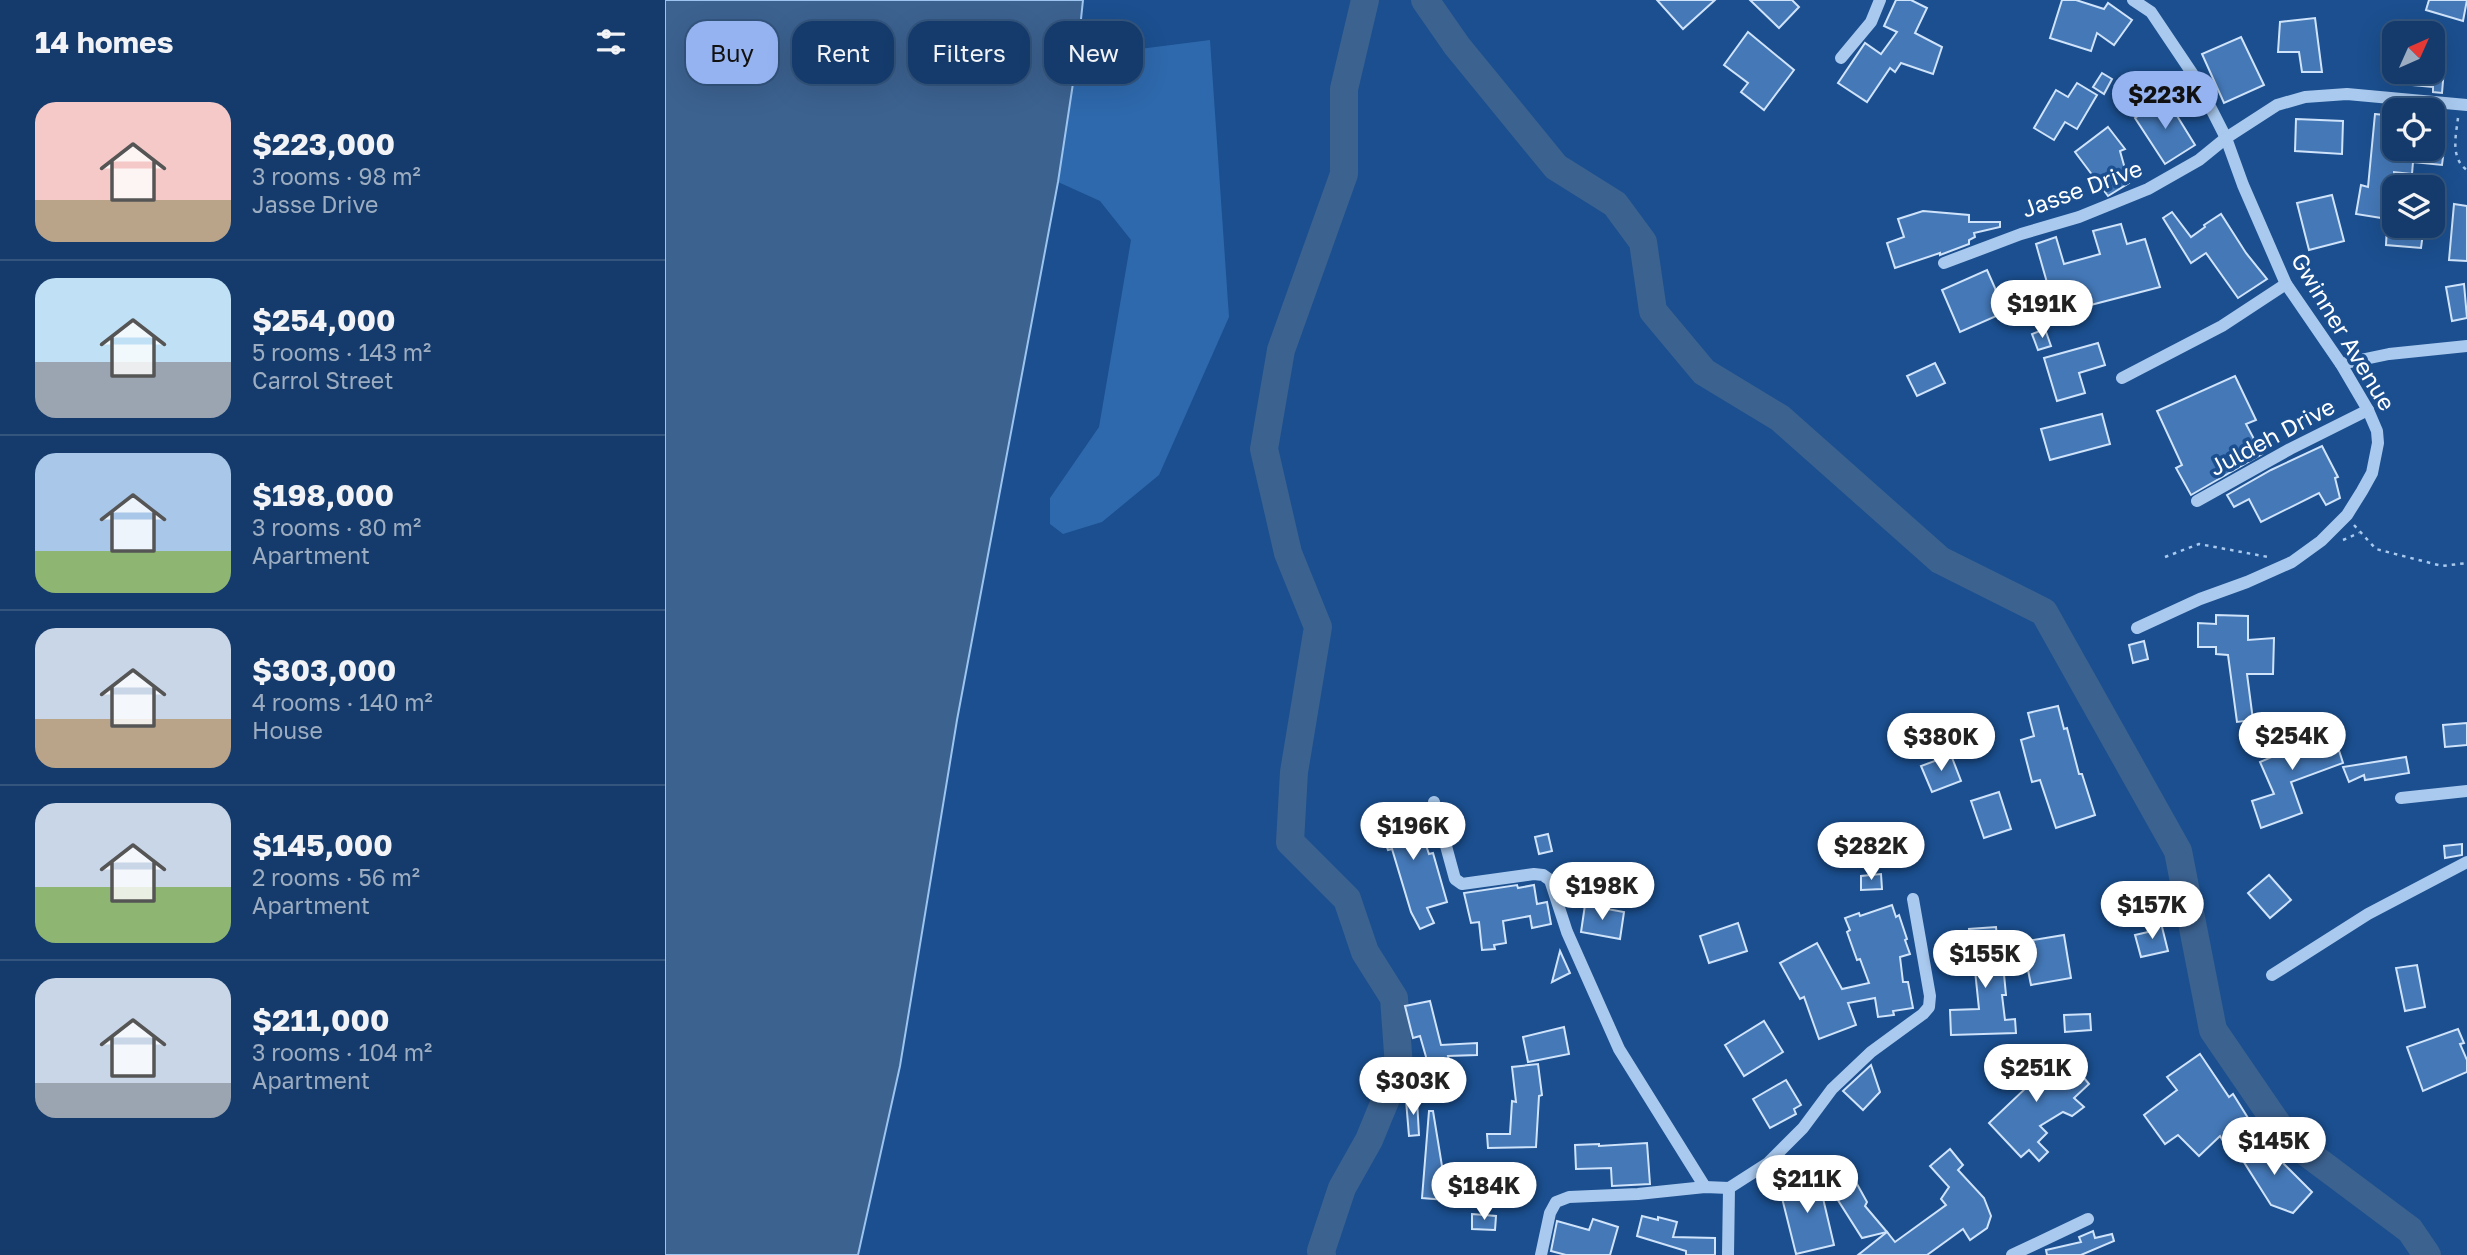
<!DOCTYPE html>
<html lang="en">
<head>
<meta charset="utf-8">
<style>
  :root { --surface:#143b6b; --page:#1d4271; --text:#f1f3f6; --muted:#9dadc1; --line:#33557e; --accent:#95b2f1 }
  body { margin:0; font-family:"Golos Text",sans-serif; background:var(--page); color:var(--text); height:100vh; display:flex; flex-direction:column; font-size:26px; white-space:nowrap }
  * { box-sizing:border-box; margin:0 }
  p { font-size:23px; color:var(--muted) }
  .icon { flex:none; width:38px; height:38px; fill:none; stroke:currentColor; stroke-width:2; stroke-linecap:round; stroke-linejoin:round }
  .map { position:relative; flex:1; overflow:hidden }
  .sheet { display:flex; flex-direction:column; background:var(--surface); width:665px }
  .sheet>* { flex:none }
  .banner { position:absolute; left:21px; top:21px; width:665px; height:63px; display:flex; gap:14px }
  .needle { width:46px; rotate:45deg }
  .buttons { position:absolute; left:1717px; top:21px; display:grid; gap:14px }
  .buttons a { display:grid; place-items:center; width:63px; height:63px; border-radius:14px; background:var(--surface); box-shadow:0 7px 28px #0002,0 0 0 2px var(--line); font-size:35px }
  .price { position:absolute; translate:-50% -60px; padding:0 16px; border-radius:24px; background:#fff; color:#222; font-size:23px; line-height:46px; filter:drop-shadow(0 2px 4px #0008) }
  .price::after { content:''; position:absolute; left:50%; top:42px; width:21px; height:16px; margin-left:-10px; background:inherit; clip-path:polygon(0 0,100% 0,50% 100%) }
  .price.active { background:var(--accent); color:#111 }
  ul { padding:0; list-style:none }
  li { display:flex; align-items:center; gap:21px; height:175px; padding:0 35px }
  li+li { border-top:2px solid var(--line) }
  li span { display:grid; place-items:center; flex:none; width:196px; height:140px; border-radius:21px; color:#555 }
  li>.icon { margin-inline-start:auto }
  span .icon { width:84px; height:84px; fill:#fffc; stroke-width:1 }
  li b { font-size:30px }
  h2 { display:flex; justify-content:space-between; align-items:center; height:84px; padding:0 35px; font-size:30px }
  .pill { padding:0 24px; border-radius:21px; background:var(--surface); box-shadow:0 7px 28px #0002,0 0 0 2px var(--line); font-size:24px; line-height:63px }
  .pill.active { background:var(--accent); color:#111 }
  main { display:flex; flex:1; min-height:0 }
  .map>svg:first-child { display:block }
  .green { fill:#2e69ad }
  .water { fill:#3c6290; stroke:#9cc4f0; stroke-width:2 }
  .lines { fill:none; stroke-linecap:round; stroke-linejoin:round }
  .river { stroke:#3c6290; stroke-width:28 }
  .building { fill:#4478b7; stroke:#cfe3fa; stroke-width:2 }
  .path { stroke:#a9c9ee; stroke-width:2.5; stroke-dasharray:3.5 5; stroke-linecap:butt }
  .minor { stroke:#a9c9ee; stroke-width:12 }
  .labels { text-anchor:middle; stroke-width:7; stroke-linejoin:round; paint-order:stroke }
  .street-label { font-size:23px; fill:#fff; stroke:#1b4f8f }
</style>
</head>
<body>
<main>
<section class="sheet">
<h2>14 homes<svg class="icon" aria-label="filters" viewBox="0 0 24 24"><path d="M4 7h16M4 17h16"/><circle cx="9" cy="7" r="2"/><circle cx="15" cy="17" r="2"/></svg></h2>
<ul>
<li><span style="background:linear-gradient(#f6c9c9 70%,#b9a48a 0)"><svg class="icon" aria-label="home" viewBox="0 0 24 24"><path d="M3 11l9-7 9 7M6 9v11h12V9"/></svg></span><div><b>$223,000</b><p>3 rooms · 98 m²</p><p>Jasse Drive</p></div></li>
<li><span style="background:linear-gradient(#bfe0f5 60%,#9aa5b1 0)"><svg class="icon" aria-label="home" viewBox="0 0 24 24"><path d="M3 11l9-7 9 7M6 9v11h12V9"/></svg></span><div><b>$254,000</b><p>5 rooms · 143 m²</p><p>Carrol Street</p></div></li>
<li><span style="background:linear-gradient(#a9c7e8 70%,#8fb573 0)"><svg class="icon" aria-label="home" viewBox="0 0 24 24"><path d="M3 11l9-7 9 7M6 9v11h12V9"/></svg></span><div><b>$198,000</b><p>3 rooms · 80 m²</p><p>Apartment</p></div></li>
<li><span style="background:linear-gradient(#c9d6e8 65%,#b9a48a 0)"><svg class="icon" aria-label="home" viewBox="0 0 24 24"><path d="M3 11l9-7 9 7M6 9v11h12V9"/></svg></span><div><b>$303,000</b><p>4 rooms · 140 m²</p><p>House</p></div></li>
<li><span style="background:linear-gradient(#c9d6e8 60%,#8fb573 0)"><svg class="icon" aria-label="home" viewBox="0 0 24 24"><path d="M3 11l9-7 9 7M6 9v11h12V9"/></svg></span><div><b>$145,000</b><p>2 rooms · 56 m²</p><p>Apartment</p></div></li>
<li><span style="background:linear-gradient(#c9d6e8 75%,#9aa5b1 0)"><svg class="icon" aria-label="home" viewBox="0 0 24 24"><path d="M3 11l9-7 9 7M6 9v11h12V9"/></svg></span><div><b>$211,000</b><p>3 rooms · 104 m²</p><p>Apartment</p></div></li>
</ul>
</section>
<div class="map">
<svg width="1802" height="1255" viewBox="0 0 1802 1255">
  <rect width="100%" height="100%" fill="#1b4f8f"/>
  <polygon class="green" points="545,40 564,317 494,475 437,522 398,534 385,524 385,498 434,427 466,240 435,201 393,182 412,57"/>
  <polygon class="water" points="0,0 418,0 412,57 393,182 292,720 235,1066 193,1255 0,1255"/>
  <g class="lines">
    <g class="river">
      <polyline points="760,0 792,46 891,167 950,204 978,242 988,311 1039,372 1115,418 1275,560 1379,612 1513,851 1548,1030 1622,1138 1745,1230 1762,1255"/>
      <polyline points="657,1255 656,1251 677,1188 704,1140 734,1067 729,998 700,952 682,899 625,842 629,772 653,627 623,553 599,449 616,350 679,174 679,89 700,0"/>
    </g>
  </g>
  <g class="building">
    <polygon points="992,0 1050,0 1018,29"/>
    <polygon points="1085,0 1127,0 1134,7 1114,28"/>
    <polygon points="1231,0 1246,0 1262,8 1250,33 1277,47 1268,74 1236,63 1230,72 1225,68 1202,102 1173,83 1200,43 1216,54 1232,32 1219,26"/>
    <polygon points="1397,0 1411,0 1439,9 1443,3 1467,20 1449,45 1432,33 1426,51 1385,38"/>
    <polygon points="1764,0 1802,0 1798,21 1761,10"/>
    <polygon points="1650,18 1657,72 1637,72 1634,52 1613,52 1615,22"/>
    <polygon points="1083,32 1129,70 1099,110 1076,92 1083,83 1059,65"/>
    <polygon points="1576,37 1599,85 1559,103 1537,54"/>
    <polygon points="1768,44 1781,45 1777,93 1768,92 1768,87 1748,85 1749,72 1768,72"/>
    <polygon points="1437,73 1447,79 1439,94 1428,87"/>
    <polygon points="1412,83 1432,95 1412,129 1400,122 1389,140 1369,128 1391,90 1403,97"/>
    <polygon points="1501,98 1530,145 1500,164 1470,118"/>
    <polygon points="1710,114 1729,116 1729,149 1779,149 1777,165 1748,162 1747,174 1729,172 1729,220 1691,214 1696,185 1703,187"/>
    <polygon points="1631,119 1678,121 1677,154 1630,151"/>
    <polygon points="1443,127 1460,149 1455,151 1464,183 1443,196 1410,152"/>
    <polygon points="1667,195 1679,241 1644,250 1632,203"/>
    <polygon points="1789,204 1802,206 1802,261 1784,260"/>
    <polygon points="1258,211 1304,215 1304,222 1335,222 1335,227 1309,233 1310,237 1304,240 1304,244 1275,255 1275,253 1230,268 1222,243 1239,237 1233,219"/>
    <polygon points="1507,212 1526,237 1540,227 1539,225 1556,214 1581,253 1602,279 1573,298 1541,253 1526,263 1498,218"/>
    <polygon points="1456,224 1462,244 1480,239 1495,287 1391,314 1371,244 1391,237 1399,264 1435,254 1428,231"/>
    <polygon points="1722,226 1759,226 1756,248 1721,245"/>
    <polygon points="1322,270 1330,288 1336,314 1295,332 1277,290"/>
    <polygon points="1799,284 1802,318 1787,321 1781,287"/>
    <polygon points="1380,329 1386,346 1373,350 1367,334"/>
    <polygon points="1433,343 1440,365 1414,373 1420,393 1392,401 1379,358"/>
    <polygon points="1270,363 1280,383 1252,396 1242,376"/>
    <polygon points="1570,376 1591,420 1581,424 1597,454 1526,495 1511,468 1517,465 1492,411"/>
    <polygon points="1437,414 1445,444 1385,460 1376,429"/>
    <polygon points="1657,446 1673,477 1670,478 1675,498 1661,505 1654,493 1596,522 1584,499 1569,507 1562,495 1606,470"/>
    <polygon points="1551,615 1583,616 1583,640 1609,638 1608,674 1582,674 1588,720 1572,722 1563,655 1551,654 1551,647 1533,647 1533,623 1551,624"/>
    <polygon points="1479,641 1483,659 1468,663 1464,645"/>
    <polygon points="1393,706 1399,729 1402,728 1414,774 1417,774 1430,815 1391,828 1375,780 1367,782 1356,740 1369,736 1363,713"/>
    <polygon points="1802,723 1802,745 1780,747 1778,725"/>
    <polygon points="1633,726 1635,745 1669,735 1678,763 1626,782 1637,813 1596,828 1587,801 1609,794 1595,762 1609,756 1601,733"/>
    <polygon points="1286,755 1296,781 1267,792 1256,766"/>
    <polygon points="1741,757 1744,773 1700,780 1699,775 1684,782 1678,767"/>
    <polygon points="1334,792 1346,829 1319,838 1306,801"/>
    <polygon points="742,806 746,817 758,813 763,825 755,828 764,854 768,853 782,902 762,908 769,923 755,929 746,912 727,849 723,850 711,816"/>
    <polygon points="883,834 887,851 874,854 870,837"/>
    <polygon points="1797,844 1797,855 1780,858 1779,846"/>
    <polygon points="1216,874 1217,889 1196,890 1196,876"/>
    <polygon points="1604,875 1626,900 1605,918 1583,893"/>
    <polygon points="852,885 853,888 869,885 872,904 882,902 886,924 867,928 865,916 838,921 841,943 829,945 830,949 817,950 814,922 806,923 799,893"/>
    <polygon points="920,905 959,912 955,939 916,932"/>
    <polygon points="1227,905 1231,917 1234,915 1242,939 1240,940 1245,954 1235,957 1238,982 1243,982 1248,1008 1228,1011 1229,1015 1213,1017 1210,998 1183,1003 1191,1025 1154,1039 1139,997 1135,999 1115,963 1152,943 1177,989 1204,983 1195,959 1192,960 1182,932 1185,930 1180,918 1194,913 1195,916"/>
    <polygon points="1073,923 1082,951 1044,963 1035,936"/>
    <polygon points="1496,923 1503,951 1476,957 1470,935 1483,932 1482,927"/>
    <polygon points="1331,927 1335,964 1338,964 1341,995 1337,995 1340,1020 1350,1019 1351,1033 1286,1035 1285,1010 1314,1009 1308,951 1306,951 1304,929"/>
    <polygon points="1399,935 1406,978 1366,985 1362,965 1368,964 1365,945 1369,944 1368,940"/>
    <polygon points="895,951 905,973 887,982"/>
    <polygon points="1752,965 1760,1007 1740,1011 1731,968"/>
    <polygon points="765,1001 776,1045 812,1043 812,1055 783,1056 788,1076 768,1081 755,1036 748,1038 740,1006"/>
    <polygon points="1425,1014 1426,1030 1400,1032 1399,1015"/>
    <polygon points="1099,1021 1118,1052 1079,1076 1060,1045"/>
    <polygon points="899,1027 904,1054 863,1062 858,1037"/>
    <polygon points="1793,1029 1799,1043 1795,1044 1802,1060 1802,1072 1758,1091 1742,1047"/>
    <polygon points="1342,1053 1357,1054 1357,1058 1369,1059 1381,1081 1394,1069 1415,1073 1424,1084 1409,1098 1419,1107 1407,1116 1398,1112 1375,1126 1382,1133 1373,1142 1383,1152 1374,1161 1364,1150 1356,1157 1324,1123 1362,1087 1341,1086"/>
    <polygon points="1535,1054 1564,1097 1568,1094 1588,1126 1560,1144 1555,1136 1534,1156 1513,1135 1500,1144 1479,1115 1512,1090 1502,1077"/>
    <polygon points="873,1064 877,1095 874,1096 871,1147 823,1148 822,1134 845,1134 847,1101 851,1102 847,1067"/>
    <polygon points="1206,1065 1215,1092 1198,1110 1178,1091"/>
    <polygon points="1121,1080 1136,1105 1129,1109 1131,1114 1105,1128 1088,1099"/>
    <polygon points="741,1100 752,1100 754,1135 744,1136"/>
    <polygon points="764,1111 768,1111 777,1166 796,1167 793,1201 757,1198"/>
    <polygon points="1586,1131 1647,1192 1628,1213 1606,1205 1577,1159"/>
    <polygon points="982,1143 985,1184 947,1186 946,1168 911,1169 910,1145 934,1144 934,1146"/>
    <polygon points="1285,1149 1298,1165 1293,1170 1319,1198 1326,1216 1322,1228 1305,1240 1298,1229 1262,1255 1193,1255 1222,1232 1230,1242 1281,1205 1276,1199 1284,1187 1265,1166"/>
    <polygon points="1182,1166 1202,1202 1200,1206 1222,1232 1197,1238 1164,1186"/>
    <polygon points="1153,1177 1169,1245 1131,1254 1114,1186"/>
    <polygon points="807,1214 831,1216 830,1230 807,1229"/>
    <polygon points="977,1216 993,1220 993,1217 1012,1222 1008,1237 1050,1238 1050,1255 1021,1255 1021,1251 972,1236"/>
    <polygon points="928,1219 953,1227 945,1255 901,1255 886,1251 892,1221 924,1230"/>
    <polygon points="1428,1231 1430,1238 1447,1234 1449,1241 1416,1255 1382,1255 1381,1250 1416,1242 1414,1237"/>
  </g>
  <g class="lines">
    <g class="path">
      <path d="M1793 118C1791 135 1785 158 1802 170"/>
      <polyline points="1689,525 1711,549 1777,566 1802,563"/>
      <polyline points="1678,540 1694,533"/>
      <polyline points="1500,557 1534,544 1603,557"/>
    </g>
    <g class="minor">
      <polyline points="1468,0 1486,12 1531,79 1561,138 1578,185 1621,284 1676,364 1703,410 1712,431 1713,443 1707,473 1697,491 1682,515 1656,541 1627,562 1582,582 1535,599 1472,628"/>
      <polyline points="1176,58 1206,22 1215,0"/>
      <polyline points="1279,263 1356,234 1414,217 1483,189 1534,160 1561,138 1612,105 1640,97 1682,94 1802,105"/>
      <polyline points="1676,364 1724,354 1802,346"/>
      <polyline points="1457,378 1557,326 1621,284"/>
      <polyline points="1532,501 1625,449 1703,410"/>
      <polyline points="1736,798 1802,791"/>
      <polyline points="769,802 790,879 797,884 869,874 878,875 885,880 902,932 954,1049 1040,1187"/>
      <polyline points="1607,975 1703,914 1802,862"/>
      <polyline points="876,1255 885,1213 891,1202 904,1197 973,1194 1040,1187 1064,1188 1103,1163 1138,1128 1167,1089 1206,1052 1258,1014 1264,1007 1265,996 1248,899"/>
      <polyline points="1063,1255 1064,1188"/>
      <polyline points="1347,1255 1423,1219"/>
    </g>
  </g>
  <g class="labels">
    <g class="street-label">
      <text transform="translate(1417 189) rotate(-20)" y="8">Jasse Drive</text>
      <text transform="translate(1678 332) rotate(59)" y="8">Gwinner Avenue</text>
      <text transform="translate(1607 437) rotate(-28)" y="8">Juldeh Drive</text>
    </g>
  </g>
</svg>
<div class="buttons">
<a><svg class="needle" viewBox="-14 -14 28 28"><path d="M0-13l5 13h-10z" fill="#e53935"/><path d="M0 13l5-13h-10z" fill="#9dadc1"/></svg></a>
<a><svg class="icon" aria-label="locate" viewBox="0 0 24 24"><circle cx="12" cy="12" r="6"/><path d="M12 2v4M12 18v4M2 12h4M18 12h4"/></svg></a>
<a><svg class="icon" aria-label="layers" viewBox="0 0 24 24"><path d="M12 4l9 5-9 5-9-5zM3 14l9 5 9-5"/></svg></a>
</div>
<b class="price active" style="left:1500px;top:131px">$223K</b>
<b class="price" style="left:1377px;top:340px">$191K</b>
<b class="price" style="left:1627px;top:772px">$254K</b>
<b class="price" style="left:1276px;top:773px">$380K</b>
<b class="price" style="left:748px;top:862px">$196K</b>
<b class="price" style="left:1206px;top:882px">$282K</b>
<b class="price" style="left:937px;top:922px">$198K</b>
<b class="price" style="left:1487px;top:941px">$157K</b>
<b class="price" style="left:1320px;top:990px">$155K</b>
<b class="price" style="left:1371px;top:1104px">$251K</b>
<b class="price" style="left:748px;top:1117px">$303K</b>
<b class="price" style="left:1609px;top:1177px">$145K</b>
<b class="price" style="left:1142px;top:1215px">$211K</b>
<b class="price" style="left:819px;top:1222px">$184K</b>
<div class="banner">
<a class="pill active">Buy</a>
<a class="pill">Rent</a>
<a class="pill">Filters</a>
<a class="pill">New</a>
</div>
</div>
</main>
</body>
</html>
